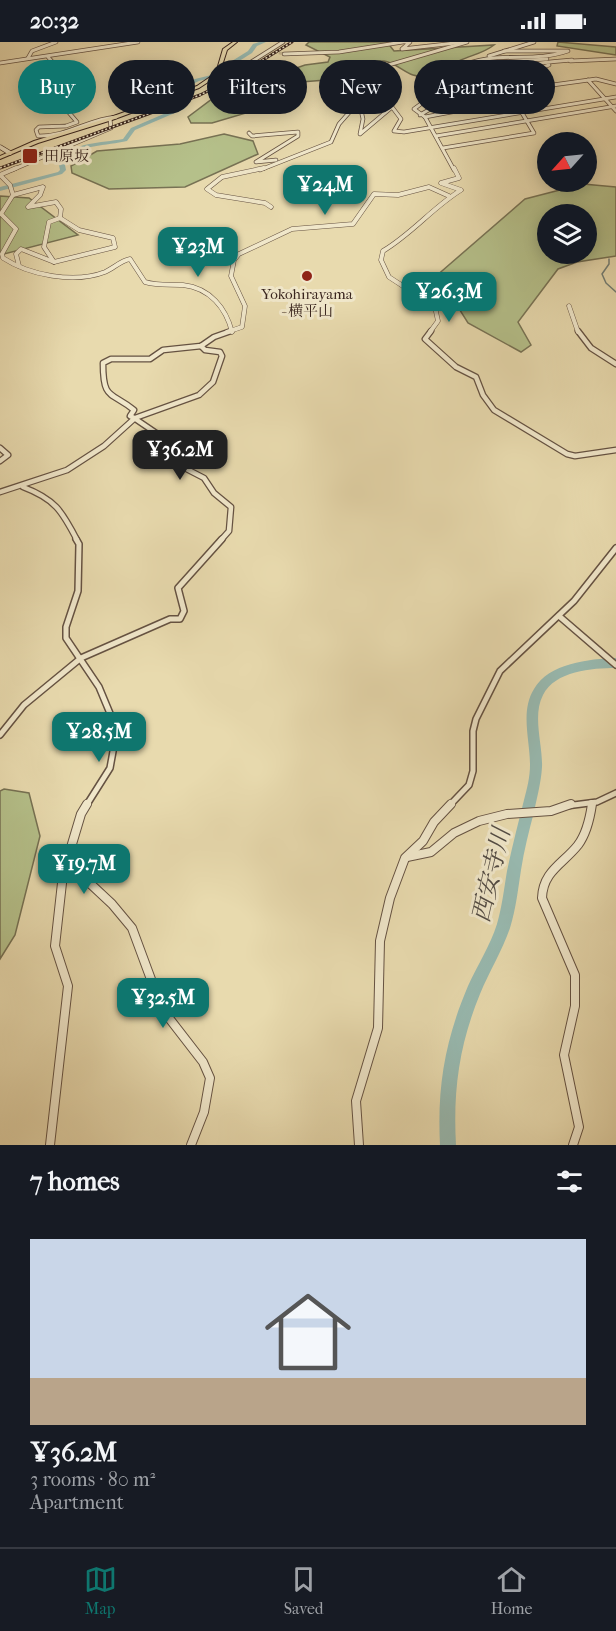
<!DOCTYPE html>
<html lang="en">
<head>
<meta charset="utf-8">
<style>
  :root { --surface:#171b24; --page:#242831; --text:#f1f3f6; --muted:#9ea1a6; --line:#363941; --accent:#0f766e }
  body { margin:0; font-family:"IM FELL French Canon","Noto Serif JP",serif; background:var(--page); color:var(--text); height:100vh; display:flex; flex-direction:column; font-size:22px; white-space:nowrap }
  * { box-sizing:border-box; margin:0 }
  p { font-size:20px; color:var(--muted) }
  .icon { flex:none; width:33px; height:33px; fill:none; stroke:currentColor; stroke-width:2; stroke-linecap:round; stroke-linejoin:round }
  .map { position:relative; height:1103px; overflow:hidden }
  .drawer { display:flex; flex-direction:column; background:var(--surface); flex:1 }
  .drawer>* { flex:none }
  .hud { position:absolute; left:18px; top:18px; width:580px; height:54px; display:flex; gap:12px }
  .needle { width:39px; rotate:243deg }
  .fabs { position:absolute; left:537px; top:90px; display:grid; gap:12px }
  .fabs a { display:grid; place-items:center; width:60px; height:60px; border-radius:50%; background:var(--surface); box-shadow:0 3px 15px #0003; font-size:30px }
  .price { position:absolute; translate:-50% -51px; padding:0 14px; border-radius:12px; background:var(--accent); color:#fff; font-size:20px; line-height:39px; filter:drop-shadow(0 2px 3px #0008) }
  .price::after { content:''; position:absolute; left:50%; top:36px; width:18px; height:14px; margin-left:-9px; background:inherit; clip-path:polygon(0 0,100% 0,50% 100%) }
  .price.on { background:#222; color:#fff }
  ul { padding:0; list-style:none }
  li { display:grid; align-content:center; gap:12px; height:318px; padding:0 30px }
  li+li { border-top:2px solid var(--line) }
  li span { display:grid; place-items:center; height:186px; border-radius:0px; color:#555 }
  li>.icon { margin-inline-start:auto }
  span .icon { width:108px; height:108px; fill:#fffc; stroke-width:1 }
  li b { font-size:26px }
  h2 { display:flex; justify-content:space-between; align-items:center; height:72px; padding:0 30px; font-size:26px }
  .pill { padding:0 21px; border-radius:27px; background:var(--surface); box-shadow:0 3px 15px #0003; font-size:21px; line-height:54px }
  .pill.on { background:var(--accent); color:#fff }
  .status { display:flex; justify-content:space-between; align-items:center; height:42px; padding:0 30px; background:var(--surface); direction:ltr }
  .status svg { height:16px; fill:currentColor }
  .tab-bar { display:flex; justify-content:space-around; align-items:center; height:84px; border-top:2px solid var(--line); background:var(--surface); font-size:16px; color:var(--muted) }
  .tab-bar a { display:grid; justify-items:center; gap:3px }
  .tab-bar .on { color:var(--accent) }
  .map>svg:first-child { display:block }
  .green { fill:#b5c08a; stroke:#777254; stroke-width:1.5; fill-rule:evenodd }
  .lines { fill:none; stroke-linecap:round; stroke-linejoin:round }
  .stream { stroke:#727e76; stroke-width:1.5 }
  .river { fill:#98bab1; fill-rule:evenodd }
  .street-tunnel { stroke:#c5b691; stroke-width:3; stroke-dasharray:3 1.5; stroke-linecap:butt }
  .street-far4-casing { stroke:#655242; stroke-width:4.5 }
  .street-far3-casing { stroke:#655242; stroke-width:5 }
  .street-far2-casing { stroke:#655242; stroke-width:7 }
  .street-far1-casing { stroke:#655242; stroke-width:8 }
  .street-casing { stroke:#655242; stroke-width:10 }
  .secondary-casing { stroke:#39251e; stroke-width:5 }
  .primary-casing { stroke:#39251e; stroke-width:2 }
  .street-far4 { stroke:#f0e7ca; stroke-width:3 }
  .street-far3 { stroke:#f0e7ca; stroke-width:4 }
  .street-far2 { stroke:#f0e7ca; stroke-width:4.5 }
  .street-far1 { stroke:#f0e7ca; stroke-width:5 }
  .street { stroke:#f0e7ca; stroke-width:8 }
  .secondary { stroke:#f0e7ca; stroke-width:4 }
  .primary { fill:#e8daae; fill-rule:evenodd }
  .rail-casing { stroke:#39251e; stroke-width:3 }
  .rail { stroke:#f0e7ca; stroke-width:1.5; stroke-dasharray:2; stroke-linecap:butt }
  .poi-dot { fill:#8f2418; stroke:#f0e7ca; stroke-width:2 }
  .labels { text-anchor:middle; stroke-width:6; stroke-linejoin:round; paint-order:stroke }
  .far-poi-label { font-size:15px; fill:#39251e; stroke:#f0e7ca; text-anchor:start }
  .near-water-label { font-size:24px; font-style:italic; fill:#514a43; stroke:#f0e7ca }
</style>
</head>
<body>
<div class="status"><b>20:32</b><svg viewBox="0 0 49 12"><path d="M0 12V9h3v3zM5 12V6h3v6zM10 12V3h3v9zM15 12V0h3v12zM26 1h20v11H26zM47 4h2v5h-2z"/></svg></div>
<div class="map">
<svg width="616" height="1103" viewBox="0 0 616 1103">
  <rect width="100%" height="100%" fill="#e8daae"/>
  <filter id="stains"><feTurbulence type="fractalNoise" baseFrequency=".00333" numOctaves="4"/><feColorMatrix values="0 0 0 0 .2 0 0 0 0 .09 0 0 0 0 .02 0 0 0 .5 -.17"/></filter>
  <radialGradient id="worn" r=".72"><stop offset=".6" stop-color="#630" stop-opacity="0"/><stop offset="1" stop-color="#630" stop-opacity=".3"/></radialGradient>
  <g class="green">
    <path d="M309 0H387L394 9 494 3C484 11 472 13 461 18 445 26 432 39 413 33 404 30 394 20 384 19 367 18 353 33 337 36 312 42 275 36 255 52L263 66 212 81H191L188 75 216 54 305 23 328 20 330 15 306 3Z"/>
    <polygon points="558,0 616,5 616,13 557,4"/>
    <polygon points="224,92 253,99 258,112 185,145 109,147 72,131 71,124 97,109 180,102"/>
    <path d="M583 142 616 145V214L577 220 558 227 518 280 531 303 521 310 468 281 448 249 435 235 525 157ZM548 172H586V212H548Z"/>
    <polygon points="0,154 29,156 78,193 0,213"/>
    <polygon points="4,747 29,751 40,794 15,893 0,917 0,749"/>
  </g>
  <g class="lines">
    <polyline class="stream" points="609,217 609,222 602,232 606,241 616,250"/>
    <g class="river">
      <path d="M259 0H266L257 4 252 11 236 21 232 31 199 39 180 48 178 58 186 65 184 67 135 88 127 99C107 104 79 102 64 118L66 128 62 132 0 149V145L58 130 60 128 58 118C73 100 101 101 123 97L131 86 180 65 172 58 176 46 195 37 228 29 232 19 248 9 253 2Z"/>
      <path d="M616 616V626C592 626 555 629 543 653 532 674 543 703 542 725 541 741 537 755 534 770 529 789 524 808 521 828 518 847 516 867 510 886 502 909 489 930 480 952 459 1003 453 1049 456 1103H440C437 1045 445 998 468 944 477 924 490 904 497 882 502 865 504 847 507 829 512 805 518 782 524 758 527 747 530 735 530 723 530 698 520 669 534 647 549 621 589 617 616 616Z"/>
    </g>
    <polyline class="street-tunnel" points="270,9 284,12"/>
    <defs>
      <g id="street-far4">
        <polyline points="405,0 410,0 402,7 464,0"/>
        <polyline points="284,12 339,10 403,0"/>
        <polyline points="489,14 534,0"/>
        <path d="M48 15 81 52 65 66 77 80 66 84 39 85 36 88 38 94C66 95 89 77 116 75"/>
        <polyline points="28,16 32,9 56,0"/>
        <polyline points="570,19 616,17"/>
        <polyline points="500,20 547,17"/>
        <polyline points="0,21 138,0"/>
        <polyline points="499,28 489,46 549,23"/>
        <polyline points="211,38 229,34 283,0"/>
        <path d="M464 38 458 26C493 7 532 22 568 9H504"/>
        <polyline points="588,38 616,69"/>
        <path d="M515 58 425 75 414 67C459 32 516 22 572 18"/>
        <polyline points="359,59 363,77 360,92 392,65 401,77 394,89 404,90 616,55"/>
        <polyline points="436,71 473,53"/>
        <polyline points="420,73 468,45"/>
        <polyline points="425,75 454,128"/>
        <polyline points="249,91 252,94 298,90 298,94 256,120 276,118"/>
        <polyline points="436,94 616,64"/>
        <polyline points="443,106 534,91 509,49 596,37 616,42"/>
        <polyline points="12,128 111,86 110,77"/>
        <polyline points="260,128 331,100 339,82 384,31 385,24 467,0"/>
      </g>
      <g id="street-far3">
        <polyline points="264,126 222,135 207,147 216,153 265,161 271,165"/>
        <polyline points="0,133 16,126"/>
        <polyline points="0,133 10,143 13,153"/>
        <path d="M60 176 61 167 56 160 28 165 40 153 43 145 13 153 1 172 16 187 2 212 3 216C29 233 74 242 105 230 114 226 120 219 130 217L145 240C158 244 170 242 183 243 210 246 226 266 232 290"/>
        <polyline points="54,220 44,205 49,180 60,176"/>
        <polyline points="19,224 16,212 21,207 54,220 115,205 113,196 79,188 60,176"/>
        <polyline points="569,264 578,290"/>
        <polyline points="227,290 242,285 245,264 231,234 234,218 239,212 292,187 353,182 374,152 398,153 429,145 449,154"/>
        <path d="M430 290 438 279 435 265 389 235 381 218 383 209C413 191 432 166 461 148L441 141 459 136 454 126"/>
      </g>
      <g id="street-far2">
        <polyline points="431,289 425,297 456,325 476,335 483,353 494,368 567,412 575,414 616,408"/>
        <polyline points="578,289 591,306 616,322"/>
        <path d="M134 376 130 374 134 368C111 349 103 359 103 321L111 317H150L163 308 201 304 214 295 231 289"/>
        <polyline points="134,376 159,393 173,420 204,436 214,451 231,465 229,489 221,498"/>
        <polyline points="0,406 8,413 0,419"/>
        <path d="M23 445C55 457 62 469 77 498"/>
        <polyline points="0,450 67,428 104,404 135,376 199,353 213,340 222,314 220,310 205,308 201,304"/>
      </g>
      <g id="street-far1">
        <polyline points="76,497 79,502 78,549 66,585 66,596 99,645 114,681 116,693 110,726 86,764"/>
        <polyline points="559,574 616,623"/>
        <polyline points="0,693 24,663 81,616 170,577 180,577 184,569 178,546 222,497"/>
        <polyline points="449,764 469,743 473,729 473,689 476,677 500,629 574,559 616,506"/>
        <polyline points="566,764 597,760 616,751"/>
        <polyline points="592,764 592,761"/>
      </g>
      <g id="street">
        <polyline points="407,815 431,810 454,791 479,779 507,772 551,769 571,762"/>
        <polyline points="66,819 112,862 132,886 162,967 203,1020 210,1036 204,1070 191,1103"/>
        <polyline points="50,1103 68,944 55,904 63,832 81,772 87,762"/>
        <polyline points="359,1103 356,1059 378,986 380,899 390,856 405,816 423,799 434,780 451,762"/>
        <path d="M573 1103 579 1085 564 1013 575 964V933L542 856C543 829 563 822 578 803 587 791 590 776 592 762"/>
      </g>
      <polyline id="secondary" points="0,105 10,111"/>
      <polygon id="primary" points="233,0 237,0 227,8 219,33 199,46 112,78 38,101 0,117 0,114 34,99 108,76 197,44 216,31 223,7"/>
    </defs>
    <use href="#street-far4" class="street-far4-casing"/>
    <use href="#street-far3" class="street-far3-casing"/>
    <use href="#street-far2" class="street-far2-casing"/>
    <use href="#street-far1" class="street-far1-casing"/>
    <use href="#street" class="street-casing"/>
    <use href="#secondary" class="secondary-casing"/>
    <use href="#primary" class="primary-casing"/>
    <use href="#street-far4" class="street-far4"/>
    <use href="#street-far3" class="street-far3"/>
    <use href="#street-far2" class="street-far2"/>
    <use href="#street-far1" class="street-far1"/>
    <use href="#street" class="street"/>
    <use href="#secondary" class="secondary"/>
    <use href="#primary" class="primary"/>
    <defs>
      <polyline id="rail" points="0,126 200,53 234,36 292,0"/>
    </defs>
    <use href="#rail" class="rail-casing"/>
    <use href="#rail" class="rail"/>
  </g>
  <g class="poi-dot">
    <rect x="22" y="106" width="16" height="16" rx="3"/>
    <circle cx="307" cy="234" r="6"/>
  </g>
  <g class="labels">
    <g class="far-poi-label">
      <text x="44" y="119">田原坂</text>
      <text x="307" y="257" text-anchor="middle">Yokohirayama<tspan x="307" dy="17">- 横平山</tspan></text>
    </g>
    <g class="near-water-label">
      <text transform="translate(491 833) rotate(-77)" y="8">西安寺川</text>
    </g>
  </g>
  <rect width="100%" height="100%" filter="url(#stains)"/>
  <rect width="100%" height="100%" fill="url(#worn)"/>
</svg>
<div class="fabs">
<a><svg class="needle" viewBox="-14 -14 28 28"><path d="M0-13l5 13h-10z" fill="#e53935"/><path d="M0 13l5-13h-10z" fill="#9ea1a6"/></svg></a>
<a><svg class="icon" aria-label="layers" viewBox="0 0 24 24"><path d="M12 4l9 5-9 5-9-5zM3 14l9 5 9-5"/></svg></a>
</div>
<b class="price" style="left:325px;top:174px">¥24M</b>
<b class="price" style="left:198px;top:236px">¥23M</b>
<b class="price" style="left:449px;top:281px">¥26.3M</b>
<b class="price on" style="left:180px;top:439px">¥36.2M</b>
<b class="price" style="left:99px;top:721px">¥28.5M</b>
<b class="price" style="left:84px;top:853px">¥19.7M</b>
<b class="price" style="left:163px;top:987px">¥32.5M</b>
<div class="hud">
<a class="pill on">Buy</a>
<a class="pill">Rent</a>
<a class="pill">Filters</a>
<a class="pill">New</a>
<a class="pill">Apartment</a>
</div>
</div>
<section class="drawer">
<h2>7 homes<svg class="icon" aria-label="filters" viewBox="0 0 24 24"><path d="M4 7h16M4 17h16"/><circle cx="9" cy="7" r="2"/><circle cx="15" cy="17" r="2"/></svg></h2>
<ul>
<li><span style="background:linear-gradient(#c9d6e8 75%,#b9a48a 0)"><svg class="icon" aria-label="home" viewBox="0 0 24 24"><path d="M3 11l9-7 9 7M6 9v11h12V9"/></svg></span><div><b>¥36.2M</b><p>3 rooms · 80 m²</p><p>Apartment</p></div></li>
</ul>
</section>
<nav class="tab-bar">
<a class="on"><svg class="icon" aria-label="map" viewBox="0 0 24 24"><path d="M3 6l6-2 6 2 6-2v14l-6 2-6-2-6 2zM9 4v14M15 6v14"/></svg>Map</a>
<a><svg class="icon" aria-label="saved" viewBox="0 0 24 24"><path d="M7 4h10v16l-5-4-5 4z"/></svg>Saved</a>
<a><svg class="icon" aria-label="home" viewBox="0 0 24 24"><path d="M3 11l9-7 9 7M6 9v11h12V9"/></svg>Home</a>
</nav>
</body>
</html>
